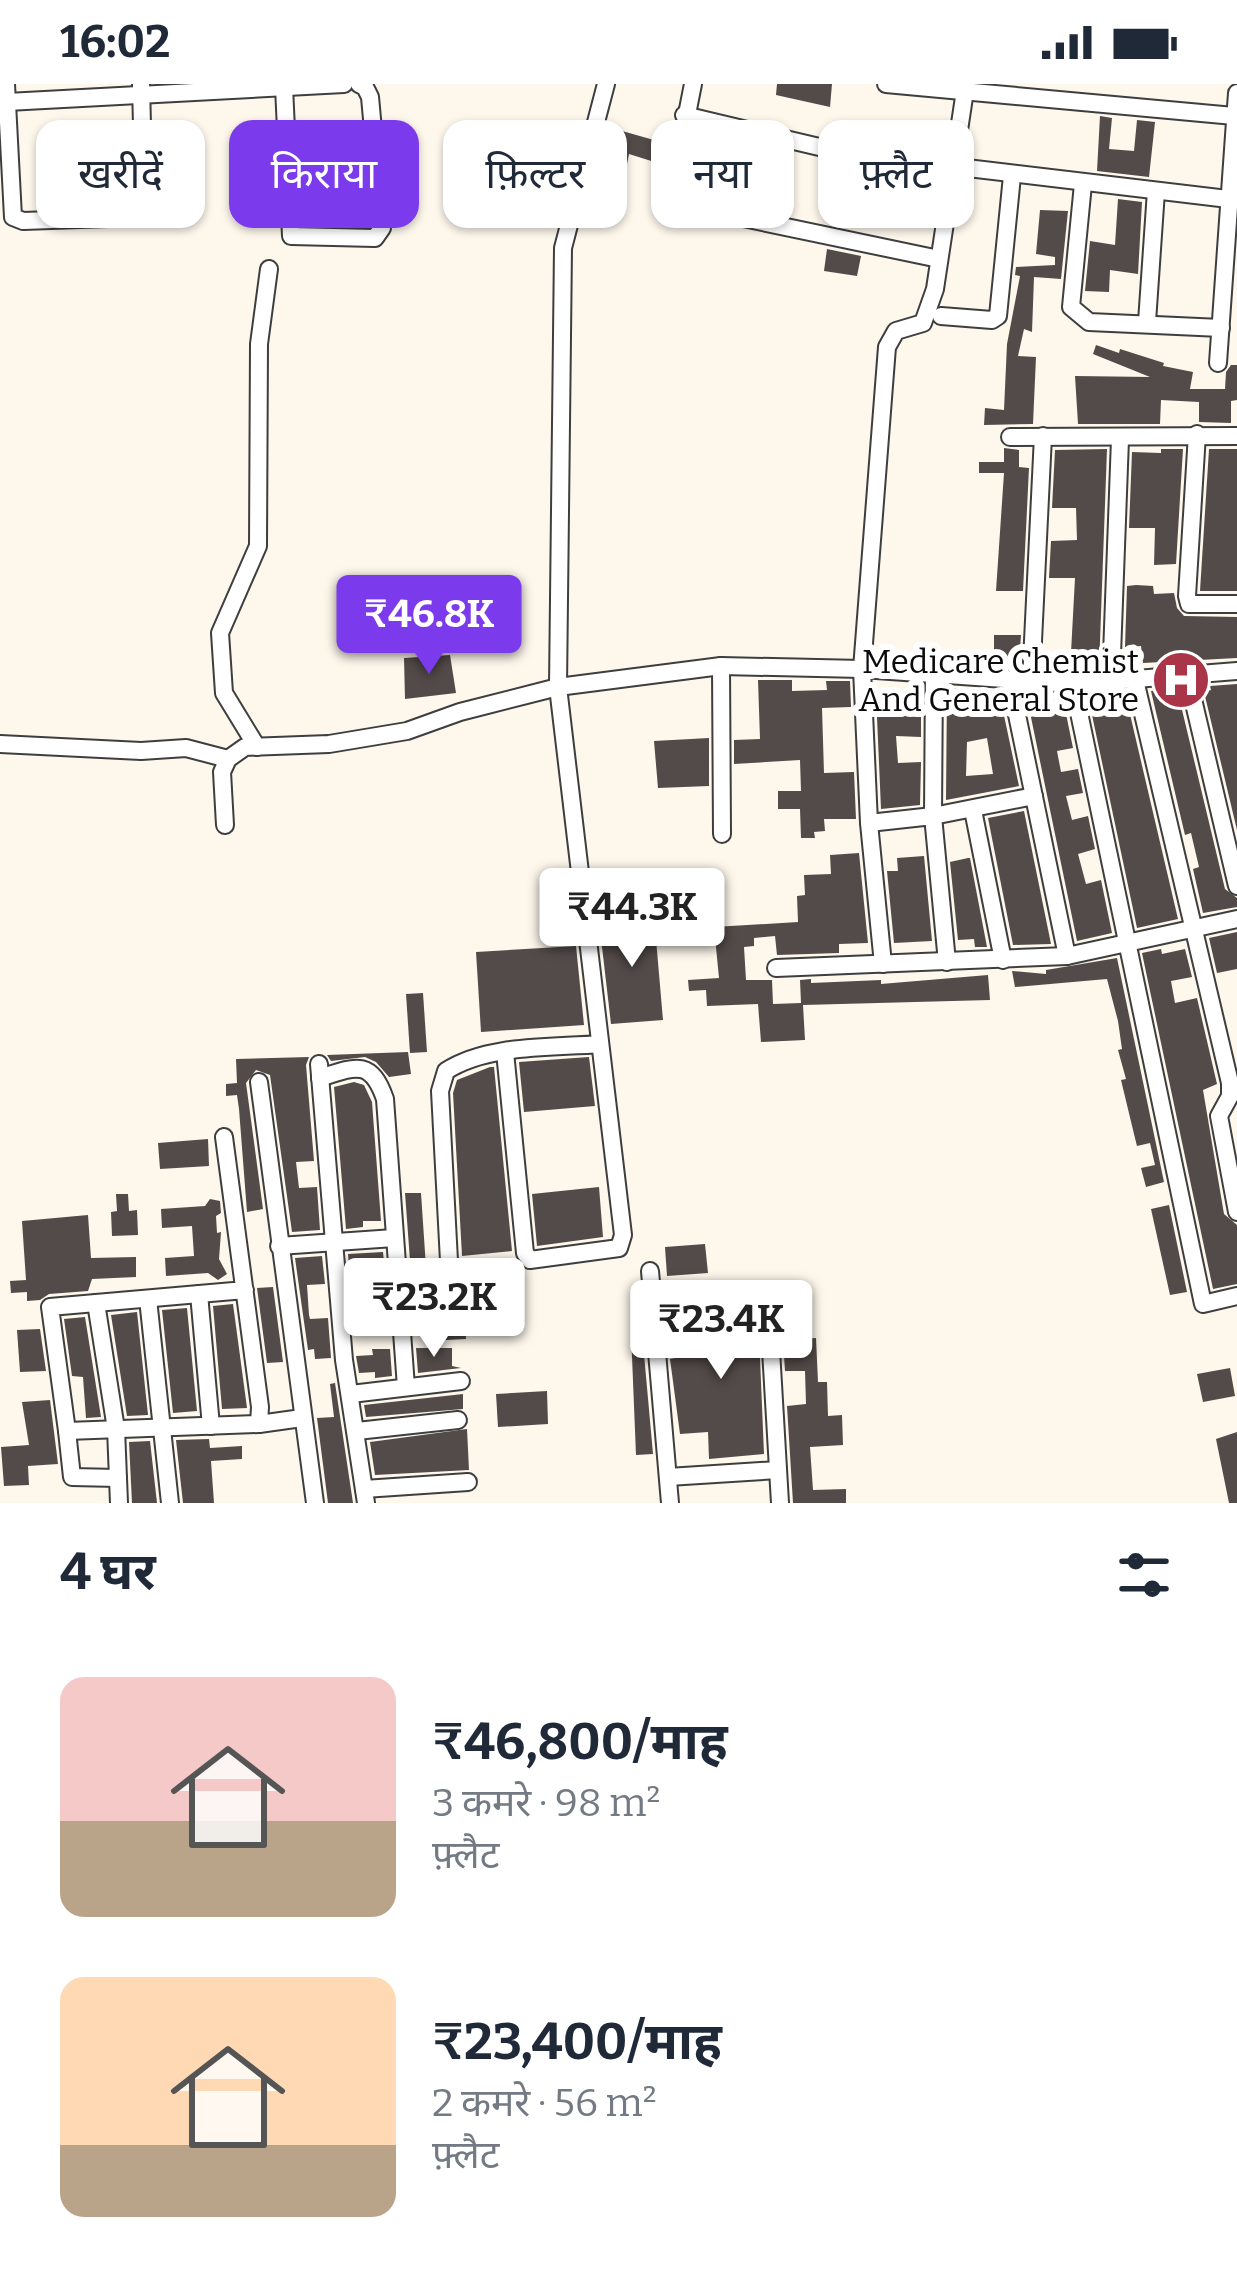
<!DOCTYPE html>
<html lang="hi">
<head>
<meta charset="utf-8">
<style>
  :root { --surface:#fff; --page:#f6f6f7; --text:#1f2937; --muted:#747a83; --accent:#7c3aed }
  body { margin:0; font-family:Bitter,"Noto Sans Devanagari",serif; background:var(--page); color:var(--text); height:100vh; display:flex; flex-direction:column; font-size:45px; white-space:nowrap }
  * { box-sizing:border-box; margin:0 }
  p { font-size:39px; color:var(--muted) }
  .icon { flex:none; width:66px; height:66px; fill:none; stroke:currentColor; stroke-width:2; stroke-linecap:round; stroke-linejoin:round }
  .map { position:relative; height:1419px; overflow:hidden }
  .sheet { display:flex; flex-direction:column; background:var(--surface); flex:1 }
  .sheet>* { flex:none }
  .top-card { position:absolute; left:36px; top:36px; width:1167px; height:108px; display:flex; gap:24px }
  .price { position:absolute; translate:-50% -102px; padding:0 27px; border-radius:12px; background:#fff; color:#222; font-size:39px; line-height:78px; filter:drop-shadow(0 3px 6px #0008) }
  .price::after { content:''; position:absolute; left:50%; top:72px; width:36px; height:27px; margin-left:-18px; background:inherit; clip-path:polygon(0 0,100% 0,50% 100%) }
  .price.active { background:var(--accent); color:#fff }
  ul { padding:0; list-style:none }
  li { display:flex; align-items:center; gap:36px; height:300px; padding:0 60px }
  li span { display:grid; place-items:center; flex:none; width:336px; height:240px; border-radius:24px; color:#555 }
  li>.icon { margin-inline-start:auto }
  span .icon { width:144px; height:144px; fill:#fffc; stroke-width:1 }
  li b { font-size:51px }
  h2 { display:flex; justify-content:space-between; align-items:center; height:144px; padding:0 60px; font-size:51px }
  .chip { padding:0 42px; border-radius:24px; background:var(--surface); box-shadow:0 3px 9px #0004; font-size:42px; line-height:108px }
  .chip.active { background:var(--accent); color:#fff }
  .status { display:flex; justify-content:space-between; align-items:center; height:84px; padding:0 60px; background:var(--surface); direction:ltr }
  .status svg { height:33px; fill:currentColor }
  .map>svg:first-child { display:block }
  .building { fill:#534b49; fill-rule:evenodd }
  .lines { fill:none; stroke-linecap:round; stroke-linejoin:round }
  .minor-casing { stroke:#3e3e3e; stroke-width:20 }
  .minor { stroke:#fff; stroke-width:16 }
  .labels { text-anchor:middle; stroke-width:12; stroke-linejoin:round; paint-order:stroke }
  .poi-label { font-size:33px; fill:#0b0b0b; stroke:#fff; text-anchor:end }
</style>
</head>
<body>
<div class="status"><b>16:02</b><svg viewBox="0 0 49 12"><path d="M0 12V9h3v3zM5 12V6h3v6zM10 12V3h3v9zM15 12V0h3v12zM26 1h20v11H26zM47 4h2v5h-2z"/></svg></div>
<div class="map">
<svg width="1237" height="1419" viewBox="0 0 1237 1419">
  <rect width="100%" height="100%" fill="#fdf7ec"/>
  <g class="building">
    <polygon points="777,0 832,0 830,23 776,11"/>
    <polygon points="1100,32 1112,34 1109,65 1134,67 1137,36 1155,38 1149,93 1097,87"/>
    <polygon points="916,39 946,44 943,68 911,64"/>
    <polygon points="608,43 668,60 664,81 629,70 623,100 594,95"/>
    <polygon points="837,80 873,86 868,114 831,107"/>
    <polygon points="1118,115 1142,118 1138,190 1110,186 1109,208 1085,207 1090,157 1115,161"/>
    <polygon points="1040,126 1068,127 1061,195 1034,193 1032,248 1024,245 1018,272 1036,273 1033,340 984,341 985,324 1004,326 1007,260 1020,192 1015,191 1016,183 1055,181 1055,173 1036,170"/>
    <polygon points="827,165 861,172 857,192 824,187"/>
    <polygon points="1096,261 1119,269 1120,265 1164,279 1163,282 1193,288 1190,305 1225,305 1226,288 1231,281 1237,281 1237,316 1231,317 1231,339 1199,338 1199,318 1161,316 1160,340 1078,340 1075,292 1150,293 1093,270"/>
    <polygon points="1004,364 1019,366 1019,383 1029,384 1023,507 996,507 1004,389 979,389 979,378 1004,378"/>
    <polygon points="1107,365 1099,585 1070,587 1075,494 1049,494 1051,457 1077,456 1076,424 1052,424 1055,366"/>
    <polygon points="1161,365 1183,365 1176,480 1154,481 1155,444 1129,444 1132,368 1161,369"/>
    <polygon points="1209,365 1237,365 1237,507 1200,507"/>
    <polygon points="1136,501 1153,502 1154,510 1174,509 1177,524 1184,532 1237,533 1237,574 1143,579 1141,562 1125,563 1127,502"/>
    <polygon points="994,551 1021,551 1019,579 994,580"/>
    <polygon points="450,571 456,609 405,615 404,574"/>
    <polygon points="758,596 792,596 792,607 827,606 826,597 850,597 851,623 822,624 824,689 854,688 856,735 824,735 825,747 814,748 815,754 801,754 800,725 778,725 778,707 801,707 800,676 734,680 734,656 760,655"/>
    <polygon points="1237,600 1237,746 1204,608 1211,606 1210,602"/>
    <path d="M947 604 999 608 1019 702 946 716ZM987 654 993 690 966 692 967 658Z"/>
    <polygon points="1177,605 1225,805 1237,814 1237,823 1203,829 1193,785 1199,783 1191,749 1185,751 1151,607"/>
    <polygon points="1026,609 1043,611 1047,628 1065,625 1073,664 1057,667 1061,688 1078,685 1083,709 1066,712 1072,736 1088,732 1095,765 1078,770 1086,800 1101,796 1112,849 1077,857"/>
    <polygon points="1125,609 1178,835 1137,844 1088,612"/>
    <polygon points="876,610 921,612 921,653 896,652 898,679 921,678 920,721 881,725"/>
    <polygon points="709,654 709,702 658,704 654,657"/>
    <polygon points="1024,727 1051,860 1013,861 988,734"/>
    <polygon points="859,769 868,859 839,860 839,869 777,871 775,852 754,854 754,862 744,863 746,896 772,896 773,920 801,919 800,896 811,895 811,899 881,896 881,900 988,891 990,916 803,921 805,956 761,958 758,920 707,922 706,906 689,907 688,896 719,894 714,843 798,838 797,812 805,811 804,791 831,790 830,771"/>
    <polygon points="924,772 932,857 894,859 887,787 898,787 897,774"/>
    <polygon points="968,774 970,774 987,863 975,863 974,855 958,856 950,778"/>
    <polygon points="563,792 566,830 546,833 541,794"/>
    <polygon points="654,832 663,936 611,940 599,837"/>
    <polygon points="1237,848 1237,885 1217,889 1209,854"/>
    <polygon points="576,862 584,941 481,948 476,868"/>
    <polygon points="1161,865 1162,870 1185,865 1192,893 1171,897 1175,919 1197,914 1217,1000 1203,1006 1224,1130 1237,1141 1237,1200 1213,1205 1142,869"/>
    <polygon points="1117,874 1164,1098 1146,1103 1141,1084 1155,1081 1150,1059 1137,1062 1134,1050 1121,996 1126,995 1118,966 1122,965 1118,937 1107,895 1015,903 1012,887 1046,890 1046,886"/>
    <polygon points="423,909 427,968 410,969 406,910"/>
    <polygon points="408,968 411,990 389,993 376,978 365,973 331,977 327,971"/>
    <polygon points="309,973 306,981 314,1077 296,1078 299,1104 317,1103 320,1146 292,1148 270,991 256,986 246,999 263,1125 247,1128 239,1025 237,1011 226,1012 226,1000 237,999 236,975"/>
    <polygon points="589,973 595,1022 524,1028 519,978"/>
    <polygon points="490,983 494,983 512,1167 462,1172 453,1009 457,996"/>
    <polygon points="354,998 364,1001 372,1018 381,1137 363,1137 363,1143 346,1145 334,1003"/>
    <polygon points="208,1055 209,1082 160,1085 158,1059"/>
    <polygon points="599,1103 603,1153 537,1162 532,1110"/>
    <polygon points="405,1109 421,1109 428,1213 523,1205 524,1245 500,1246 500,1230 478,1230 478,1236 465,1236 466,1255 446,1256 446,1242 415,1244"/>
    <polygon points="116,1110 128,1110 129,1127 137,1126 138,1151 112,1152 111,1128 117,1127"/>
    <polygon points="210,1115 220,1117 221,1129 216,1132 217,1149 221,1148 219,1175 227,1190 218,1196 208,1189 166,1192 165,1174 194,1172 192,1142 162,1144 161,1125 205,1122"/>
    <polygon points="1169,1121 1187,1208 1170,1211 1151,1125"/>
    <polygon points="88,1131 91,1174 136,1173 136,1193 92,1195 88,1207 49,1210 40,1216 27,1217 27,1208 11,1209 10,1197 26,1196 22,1137"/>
    <polygon points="705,1160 708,1189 667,1192 665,1163"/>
    <polygon points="383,1168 386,1199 366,1200 369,1244 354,1244 348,1170"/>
    <polygon points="322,1172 325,1200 307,1201 309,1231 310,1235 328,1234 331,1274 315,1275 314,1265 308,1266 295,1174"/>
    <polygon points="273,1203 283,1278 267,1279 257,1204"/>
    <polygon points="233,1220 247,1324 222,1325 213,1222"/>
    <polygon points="187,1224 197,1327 173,1329 162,1226"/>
    <polygon points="758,1226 764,1370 709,1375 708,1348 680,1350 670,1275 675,1274 672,1241 709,1238 709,1229"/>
    <polygon points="137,1228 148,1331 127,1332 111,1231"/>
    <polygon points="85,1233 101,1333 86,1334 83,1293 72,1292 64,1235"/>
    <polygon points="40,1245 46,1287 20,1288 17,1246"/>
    <polygon points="631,1248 642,1248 653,1370 636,1371"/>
    <polygon points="816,1254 818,1298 827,1298 828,1332 842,1331 843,1361 810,1363 813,1406 846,1405 846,1419 793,1419 787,1322 806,1320 805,1287 785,1287 783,1256"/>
    <polygon points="416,1264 452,1264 452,1282 461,1284 418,1289"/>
    <polygon points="372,1265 390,1265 392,1292 375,1294 375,1288 359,1289 356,1272 373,1271"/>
    <polygon points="1230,1284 1235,1312 1203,1318 1197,1290"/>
    <polygon points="335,1299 353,1419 328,1419 317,1334 334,1333 330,1300"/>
    <polygon points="547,1307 548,1340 498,1343 496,1310"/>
    <polygon points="463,1310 463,1325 366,1333 364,1321"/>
    <polygon points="50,1316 58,1380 28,1382 29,1401 4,1402 1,1363 29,1361 22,1318"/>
    <polygon points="467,1345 469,1386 375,1391 370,1358"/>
    <polygon points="1237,1348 1237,1419 1229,1419 1216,1355"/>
    <polygon points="209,1355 210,1364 242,1362 242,1375 211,1377 214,1419 183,1419 176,1356"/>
    <polygon points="150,1357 157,1419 132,1419 129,1358"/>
  </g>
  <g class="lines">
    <defs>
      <g id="minor">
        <polyline points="6,0 13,133 23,137 137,133 144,125 141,0"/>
        <polyline points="693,0 672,106 676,120 939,175"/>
        <polyline points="886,0 1234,32"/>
        <polyline points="284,3 291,152 375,154 382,144 370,13 365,3 359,0"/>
        <polyline points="7,18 344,0"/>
        <polyline points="684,31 849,70 1237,116"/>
        <polyline points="1083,100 1071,223 1089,238 1221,244"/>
        <polyline points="941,232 992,236 998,232 1012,92"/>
        <polyline points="1147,238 1156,107"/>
        <polyline points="1218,279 1237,9"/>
        <polyline points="1197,350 1187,512 1189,520 1237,520"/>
        <polyline points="1010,353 1237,352"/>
        <polyline points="721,582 722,750"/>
        <polyline points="934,590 933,732 1034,712"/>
        <polyline points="1188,594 1237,802"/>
        <polyline points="1135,596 1230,999 1230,1012 1219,1032 1237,1128"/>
        <polyline points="1010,597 1067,872"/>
        <polyline points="1031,598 1043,352"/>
        <polyline points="1111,598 1120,355"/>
        <polyline points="1073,600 1203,1220 1237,1212"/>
        <polyline points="0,660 141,667 186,664 228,675"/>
        <polyline points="257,663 224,609 220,549 258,462 259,260 269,185"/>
        <polyline points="973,726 1003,876"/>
        <polyline points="869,739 883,880"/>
        <polyline points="225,741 222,688 228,675 245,663 329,660 407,647 460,628 558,603 721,582 862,585 1073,600 1237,587"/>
        <polyline points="947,878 933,732 869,739 862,585 887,263 896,247 923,239 935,205 966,0"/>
        <polyline points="776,884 1067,872 1237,835"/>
        <polyline points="505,968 525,1169 530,1176 619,1164 623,1151 558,603 563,164 606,0"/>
        <polyline points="319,980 344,1276 366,1419"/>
        <path d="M320 994C356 982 371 975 385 1015L406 1303"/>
        <polyline points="259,998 315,1419"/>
        <polyline points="224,1053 260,1323 259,1340 67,1347 50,1223 245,1206"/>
        <polyline points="279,1162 394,1154"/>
        <path d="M449 1177 440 1007 446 987C488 960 551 964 600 960"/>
        <polyline points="650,1187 670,1419"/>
        <polyline points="199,1210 211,1342"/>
        <polyline points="148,1215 170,1419"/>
        <polyline points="96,1219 116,1345 119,1419"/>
        <polyline points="769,1232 780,1419"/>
        <polyline points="351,1310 461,1297"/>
        <polyline points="259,1340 302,1334"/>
        <polyline points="67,1347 72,1393 118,1394"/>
        <polyline points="357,1347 458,1336"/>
        <polyline points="668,1393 778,1386"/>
        <polyline points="364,1405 468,1398"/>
      </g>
    </defs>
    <use href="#minor" class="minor-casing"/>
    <use href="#minor" class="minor"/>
  </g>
  <defs>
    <symbol id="hospital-disc" viewBox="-11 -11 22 22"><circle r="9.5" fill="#aa3448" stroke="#fff"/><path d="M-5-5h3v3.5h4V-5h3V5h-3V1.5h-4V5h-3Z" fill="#fff"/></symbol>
  </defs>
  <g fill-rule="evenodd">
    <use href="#hospital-disc" x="1148" y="563" width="66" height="66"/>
  </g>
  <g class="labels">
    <g class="poi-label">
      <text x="1139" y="589">Medicare Chemist<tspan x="1139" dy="38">And General Store</tspan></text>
    </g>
  </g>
</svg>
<b class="price active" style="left:429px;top:593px">₹46.8K</b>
<b class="price" style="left:632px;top:886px">₹44.3K</b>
<b class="price" style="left:434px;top:1276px">₹23.2K</b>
<b class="price" style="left:721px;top:1298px">₹23.4K</b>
<div class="top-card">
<a class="chip">खरीदें</a>
<a class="chip active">किराया</a>
<a class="chip">फ़िल्टर</a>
<a class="chip">नया</a>
<a class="chip">फ़्लैट</a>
</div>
</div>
<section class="sheet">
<h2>4 घर<svg class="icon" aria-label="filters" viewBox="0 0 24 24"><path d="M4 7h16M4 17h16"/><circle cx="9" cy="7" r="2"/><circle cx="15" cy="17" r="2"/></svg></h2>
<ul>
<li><span style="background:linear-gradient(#f6c9c9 60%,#b9a48a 0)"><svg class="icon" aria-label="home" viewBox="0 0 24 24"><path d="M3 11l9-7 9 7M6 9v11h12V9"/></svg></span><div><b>₹46,800/माह</b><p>3 कमरे · 98 m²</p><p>फ़्लैट</p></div></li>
<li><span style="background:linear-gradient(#ffd9b3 70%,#b9a48a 0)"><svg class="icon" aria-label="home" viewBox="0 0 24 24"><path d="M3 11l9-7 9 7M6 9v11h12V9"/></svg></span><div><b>₹23,400/माह</b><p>2 कमरे · 56 m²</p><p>फ़्लैट</p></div></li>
</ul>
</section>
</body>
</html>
